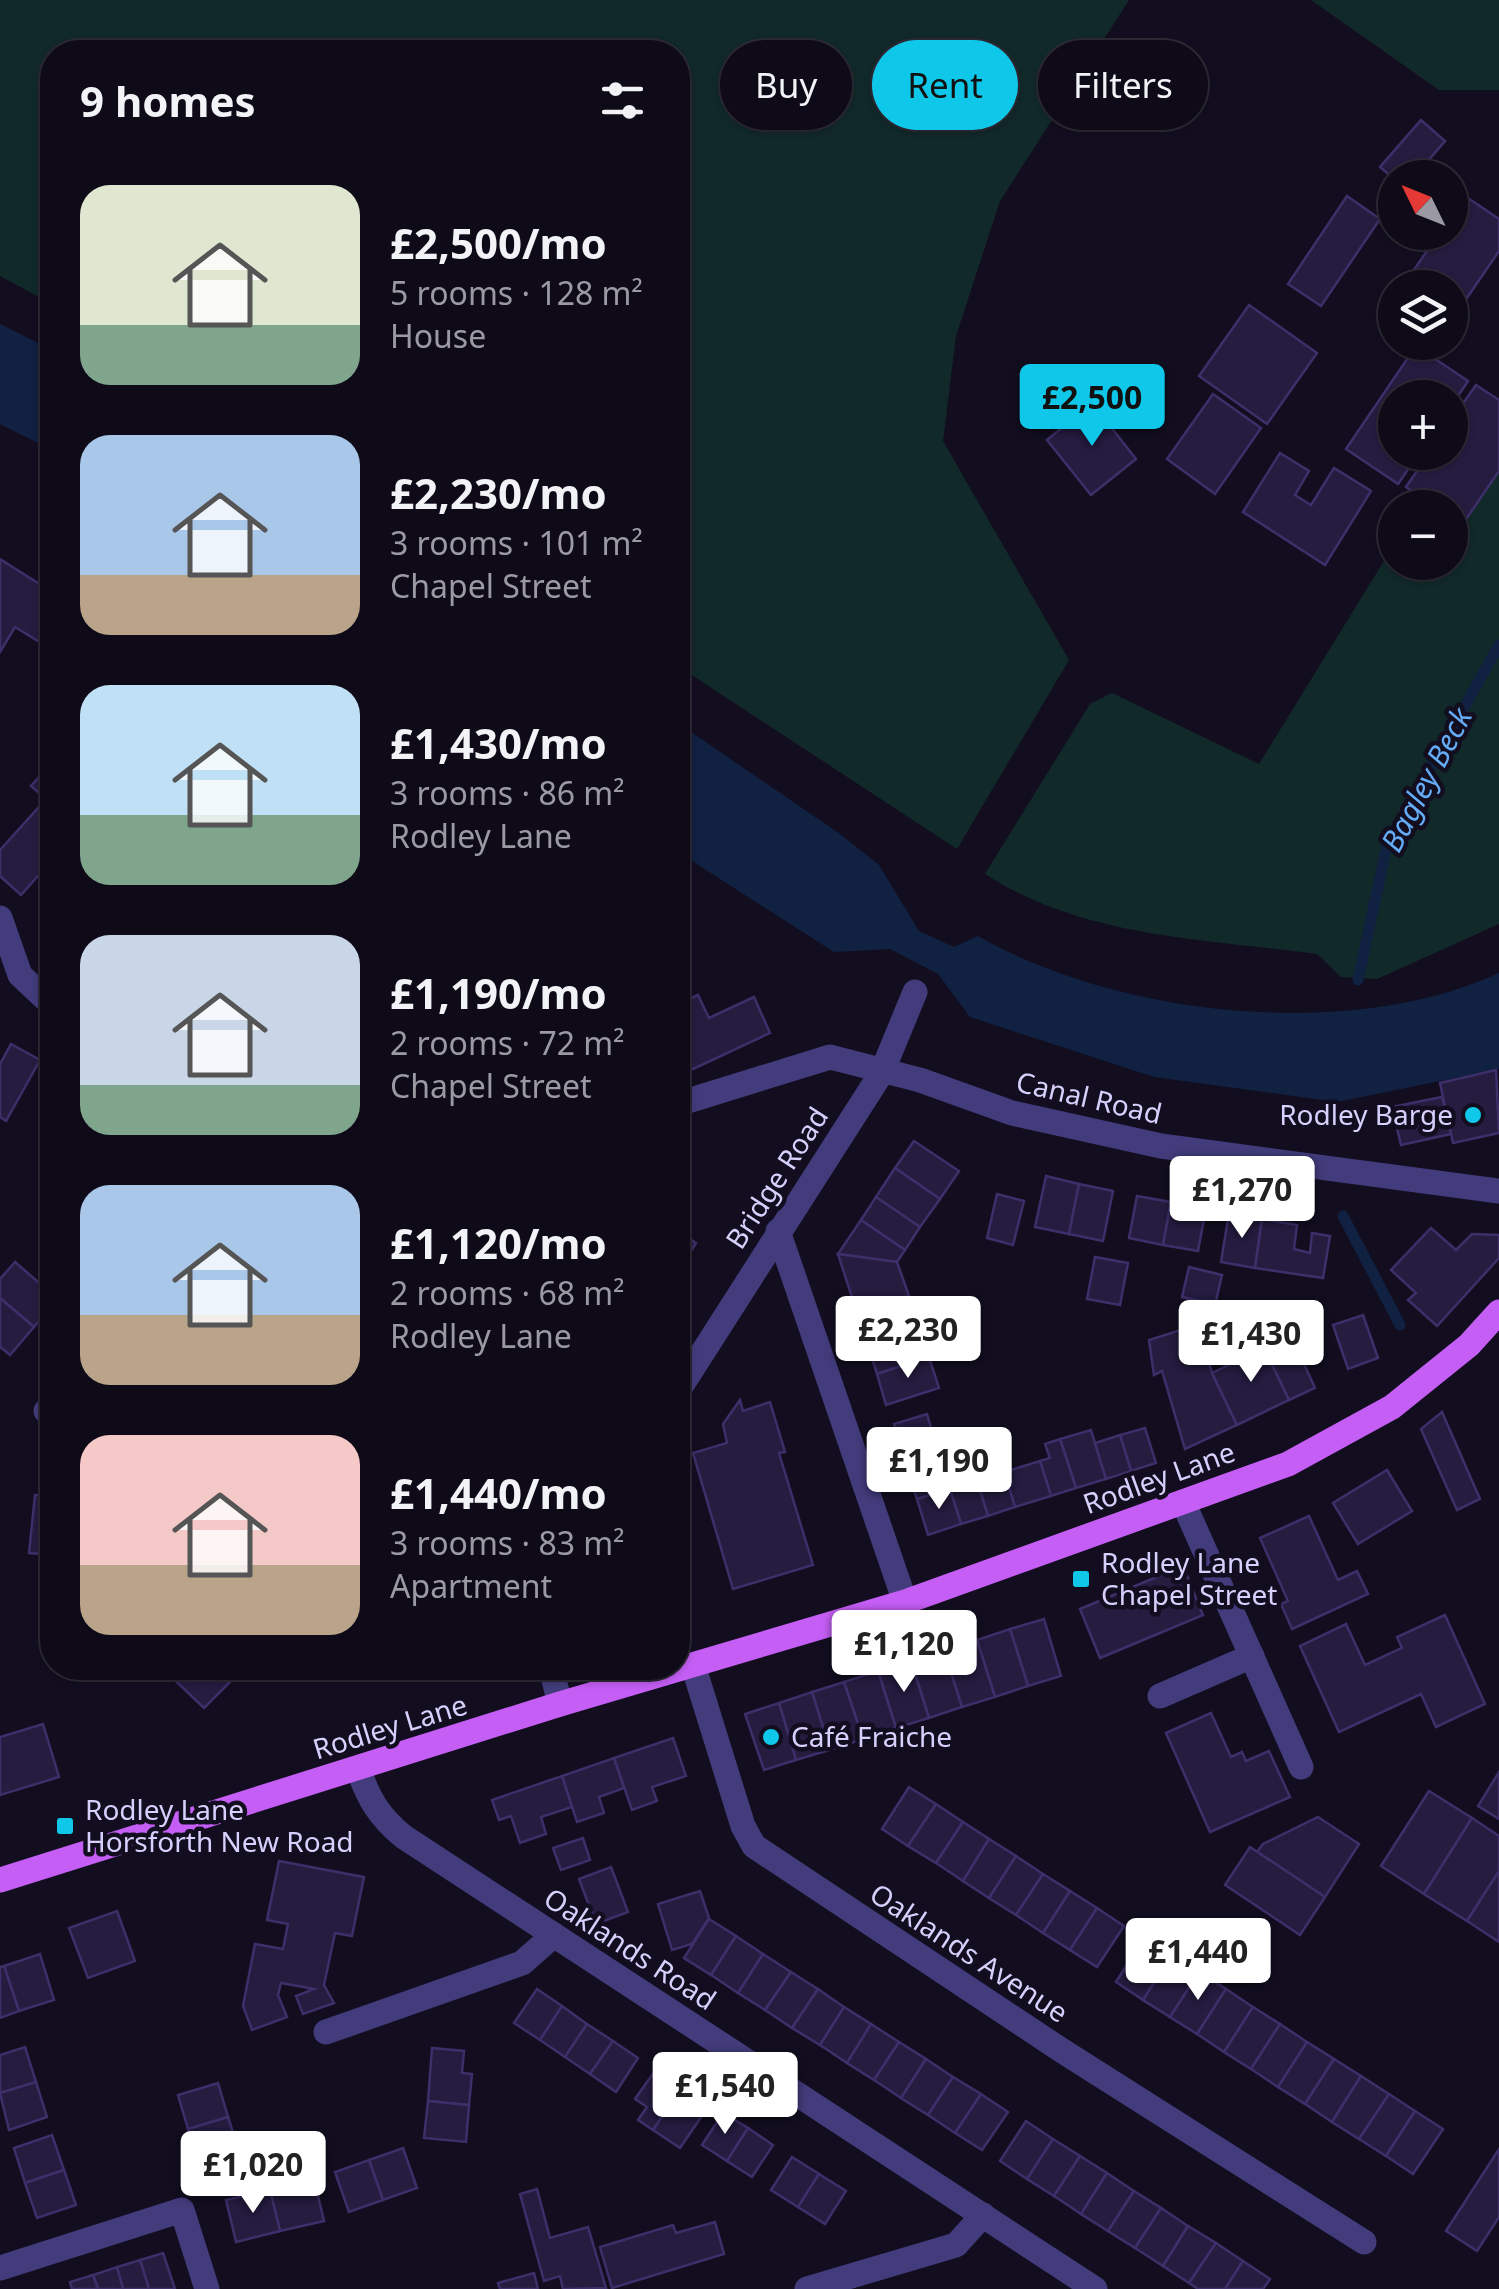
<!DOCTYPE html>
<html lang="en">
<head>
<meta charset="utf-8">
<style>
  :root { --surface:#0e0a18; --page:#1c1825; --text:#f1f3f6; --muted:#9b9aa2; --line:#2e2b37; --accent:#0fc8e9 }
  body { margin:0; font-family:"Noto Sans",sans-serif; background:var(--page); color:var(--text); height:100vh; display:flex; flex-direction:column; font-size:38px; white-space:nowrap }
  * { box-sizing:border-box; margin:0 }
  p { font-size:32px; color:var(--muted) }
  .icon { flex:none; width:55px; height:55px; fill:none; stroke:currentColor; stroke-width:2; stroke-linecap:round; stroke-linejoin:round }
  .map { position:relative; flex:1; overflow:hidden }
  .sheet { position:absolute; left:40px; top:40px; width:650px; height:1640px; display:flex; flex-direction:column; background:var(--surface); border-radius:40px; box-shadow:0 2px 8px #0004,0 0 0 2px var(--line) }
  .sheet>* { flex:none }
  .top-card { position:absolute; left:720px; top:40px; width:628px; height:90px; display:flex; gap:20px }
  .needle { width:65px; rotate:313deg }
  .controls { position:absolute; left:1378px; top:160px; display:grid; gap:20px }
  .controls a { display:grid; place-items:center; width:90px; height:90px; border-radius:50%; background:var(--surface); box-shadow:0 2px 8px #0004,0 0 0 2px var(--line); font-size:50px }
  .price { position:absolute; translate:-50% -85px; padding:0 22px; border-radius:10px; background:#fff; color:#222; font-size:32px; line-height:65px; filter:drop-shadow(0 2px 5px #0008) }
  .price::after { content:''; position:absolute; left:50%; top:60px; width:30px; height:22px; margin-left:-15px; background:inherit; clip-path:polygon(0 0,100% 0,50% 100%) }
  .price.current { background:var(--accent); color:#111 }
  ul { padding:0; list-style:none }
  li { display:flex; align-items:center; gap:30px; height:250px; padding:0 40px }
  li span { display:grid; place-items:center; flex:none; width:280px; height:200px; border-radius:30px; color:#555 }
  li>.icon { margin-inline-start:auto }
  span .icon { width:120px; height:120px; fill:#fffc; stroke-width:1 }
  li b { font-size:42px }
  h2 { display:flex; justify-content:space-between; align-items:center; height:120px; padding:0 40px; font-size:42px }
  .chip { padding:0 35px; border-radius:45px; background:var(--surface); box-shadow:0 2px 8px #0004,0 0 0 2px var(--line); font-size:35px; line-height:90px }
  .chip.current { background:var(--accent); color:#111 }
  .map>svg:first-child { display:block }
  .green { fill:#122929 }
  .water { fill:#102142 }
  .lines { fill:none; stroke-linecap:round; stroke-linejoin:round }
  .stream { stroke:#102142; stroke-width:11 }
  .building { fill:#251c40; stroke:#3e2f6a; stroke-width:2.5 }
  .street { stroke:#423c7c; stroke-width:25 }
  .primary { stroke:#c55ef5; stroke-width:25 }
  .poi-dot { fill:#0fc8e9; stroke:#120e20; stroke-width:4 }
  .labels { text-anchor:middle; stroke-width:9; stroke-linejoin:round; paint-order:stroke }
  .street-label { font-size:28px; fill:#d7d0fc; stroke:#120e20 }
  .poi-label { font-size:28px; fill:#d7d0fc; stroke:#120e20; text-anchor:start }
  .water-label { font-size:30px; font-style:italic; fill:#65abf5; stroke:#120e20 }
</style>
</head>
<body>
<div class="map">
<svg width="1499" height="2289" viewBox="0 0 1499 2289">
  <rect width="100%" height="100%" fill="#120e20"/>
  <g class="green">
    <polygon points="0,0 1129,0 1000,201 956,336 943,441 1069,660 957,849 678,666 678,52 52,52 52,304 0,276"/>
    <polygon points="1311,0 1499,0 1499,90 1439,90"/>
    <path d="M1499 458V924L1377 979 1341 977 1317 954C1205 939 1083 938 985 874L1090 704 1112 693 1259 764 1395 543V562H1450V537Z"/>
  </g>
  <g class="water">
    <polygon points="0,324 52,350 52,450 0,424"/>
    <path d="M678 723 840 834 879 865 919 931 954 947 978 936C1118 1016 1350 1042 1499 973V1069L1337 1102 1154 1077 970 1017 938 974 890 949 834 952 678 852Z"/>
  </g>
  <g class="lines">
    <g class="stream">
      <polyline points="1358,980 1387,845 1499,645"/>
      <polyline points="1343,1216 1400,1325"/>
    </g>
  </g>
  <g class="building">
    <polygon points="1421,120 1445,141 1413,178 1395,180 1380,167"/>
    <polygon points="1347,196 1380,219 1321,306 1288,284"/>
    <polygon points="1465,196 1499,219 1499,251 1456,314 1450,310 1450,288 1418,288 1407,280 1440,232 1450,232 1450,217"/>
    <polygon points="1249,305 1317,353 1267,424 1199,376"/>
    <polygon points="1416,346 1468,381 1450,408 1450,398 1395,398 1395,452 1420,452 1398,484 1346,449"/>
    <polygon points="1476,385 1499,400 1499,471 1462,525 1450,517 1450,508 1436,508 1406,487 1430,452 1450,452 1450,422"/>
    <polygon points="1213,394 1261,428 1215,494 1167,459"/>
    <polygon points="1092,403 1136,459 1091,495 1047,440"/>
    <polygon points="1280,453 1309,471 1295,495 1311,505 1334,468 1371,491 1325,565 1243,512"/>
    <polygon points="0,559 52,592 51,649 15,627 0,652"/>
    <polygon points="52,763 52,860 21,895 0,876 0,850 46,799 31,786"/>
    <polygon points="698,995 709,1018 754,997 770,1033 678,1076 678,1004"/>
    <polygon points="11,1044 40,1060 6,1121 0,1117 0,1064"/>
    <polygon points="1496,1070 1499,1133 1453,1143 1440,1083"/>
    <polygon points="1442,1097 1451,1134 1401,1145 1392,1107"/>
    <polygon points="914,1141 959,1171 940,1199 895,1168"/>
    <polygon points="895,1168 940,1199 920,1227 876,1197"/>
    <polygon points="1046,1176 1079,1184 1069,1234 1035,1227"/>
    <polygon points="1079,1184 1113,1191 1103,1241 1069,1234"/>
    <polygon points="997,1194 1024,1201 1013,1245 987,1238"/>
    <polygon points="1137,1196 1171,1202 1163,1245 1129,1238"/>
    <polygon points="876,1197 920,1227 905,1250 861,1220"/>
    <polygon points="1171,1202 1206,1209 1198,1251 1163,1245"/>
    <polygon points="1229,1213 1262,1219 1255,1268 1221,1262"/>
    <polygon points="1262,1219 1297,1225 1294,1249 1310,1253 1312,1233 1330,1236 1323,1278 1255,1268"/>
    <polygon points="861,1220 905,1250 897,1262 838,1254"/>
    <polygon points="1431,1228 1456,1250 1472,1234 1499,1235 1499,1258 1437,1326 1408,1300 1416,1293 1391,1270"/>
    <polygon points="678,1231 696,1243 678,1271"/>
    <polygon points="838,1254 897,1262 909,1296 857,1313"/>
    <polygon points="1095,1257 1128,1263 1120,1305 1087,1299"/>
    <polygon points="15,1262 52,1294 52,1306 34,1327 0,1298 0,1279"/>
    <polygon points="1189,1267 1222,1275 1215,1305 1182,1297"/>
    <polygon points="909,1296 919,1329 868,1346 857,1313"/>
    <polygon points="0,1298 34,1327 10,1355 0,1347"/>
    <polygon points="1363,1315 1378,1358 1348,1369 1333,1325"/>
    <polygon points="1199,1324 1212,1373 1237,1425 1185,1449 1162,1371 1154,1375 1149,1340"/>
    <polygon points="919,1329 929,1357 877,1374 868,1346"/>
    <polygon points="1288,1329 1315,1388 1289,1400 1261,1342"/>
    <polygon points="1261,1342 1289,1400 1237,1425 1212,1373 1245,1357 1242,1351"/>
    <polygon points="929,1357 939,1388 886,1405 877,1374"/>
    <polygon points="740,1400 743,1411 770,1402 785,1452 779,1453 813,1565 733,1589 693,1453 727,1443 723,1424"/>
    <polygon points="1442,1412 1480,1499 1457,1510 1421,1429"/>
    <polygon points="927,1414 935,1441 902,1451 894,1424"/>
    <polygon points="1145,1428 1156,1463 1131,1471 1120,1435"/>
    <polygon points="1091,1430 1106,1479 1076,1488 1060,1439"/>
    <polygon points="1120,1435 1131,1471 1106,1479 1095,1443"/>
    <polygon points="1060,1439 1076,1488 1051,1496 1040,1461 1050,1458 1045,1444"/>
    <polygon points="935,1441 944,1467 910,1478 902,1451"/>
    <polygon points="1040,1461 1051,1496 1015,1507 1004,1472"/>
    <polygon points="944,1467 950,1489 917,1499 910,1478"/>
    <polygon points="1387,1470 1412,1511 1358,1544 1333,1503"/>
    <polygon points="1004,1472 1015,1507 988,1516 977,1481"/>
    <polygon points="977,1481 988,1516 961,1524 950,1489"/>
    <polygon points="950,1489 961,1524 928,1535 917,1499"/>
    <polygon points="35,1495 52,1497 52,1555 29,1553"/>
    <polygon points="1309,1516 1338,1580 1357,1571 1368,1594 1292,1629 1281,1604 1288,1601 1260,1538"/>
    <polygon points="1183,1566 1203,1615 1100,1658 1080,1609"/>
    <polygon points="1445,1615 1485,1704 1436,1727 1421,1694 1339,1732 1300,1646 1346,1624 1365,1665 1402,1648 1397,1637"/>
    <polygon points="1044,1619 1061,1676 1028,1686 1010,1629"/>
    <polygon points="1010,1629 1028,1686 995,1697 977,1640"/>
    <polygon points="977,1640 995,1697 962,1707 944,1651"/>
    <polygon points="944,1651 962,1707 929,1718 911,1661"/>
    <polygon points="911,1661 929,1718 896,1728 878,1671"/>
    <polygon points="162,1668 244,1668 204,1708"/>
    <polygon points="878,1671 896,1728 863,1739 844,1682"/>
    <polygon points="844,1682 863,1739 830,1750 812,1692"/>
    <polygon points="812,1692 830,1750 796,1760 779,1703"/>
    <polygon points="779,1703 796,1760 764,1770 745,1714"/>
    <polygon points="1211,1713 1231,1757 1242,1752 1246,1761 1269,1751 1290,1797 1210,1832 1166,1733"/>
    <polygon points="43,1724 59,1777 0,1795 0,1737"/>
    <polygon points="673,1738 686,1776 652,1787 657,1801 632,1810 614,1758"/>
    <polygon points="614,1758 624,1788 599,1797 604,1813 577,1822 562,1776"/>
    <polygon points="1499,1772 1499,1819 1478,1806"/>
    <polygon points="562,1776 572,1807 541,1817 546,1834 520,1843 511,1816 499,1820 492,1800"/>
    <polygon points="909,1787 936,1804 908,1846 882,1829"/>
    <polygon points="1429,1791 1472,1818 1424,1894 1381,1866"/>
    <polygon points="936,1804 963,1822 936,1863 908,1846"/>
    <polygon points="1318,1817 1359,1844 1325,1897 1257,1852 1263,1844"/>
    <polygon points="1472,1818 1499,1836 1499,1871 1467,1921 1424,1894"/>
    <polygon points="963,1822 989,1839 963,1881 936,1863"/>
    <polygon points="583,1838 590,1860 561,1870 553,1848"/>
    <polygon points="989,1839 1016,1856 989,1898 963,1881"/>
    <polygon points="1250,1847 1325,1897 1300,1935 1225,1885"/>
    <polygon points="1016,1856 1043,1874 1016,1915 989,1898"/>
    <polygon points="279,1861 364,1877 352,1936 335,1933 324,1985 334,2003 303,2014 296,1996 314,1989 281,1983 278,1995 287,2017 252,2030 243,2006 255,1944 283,1949 288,1924 267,1920"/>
    <polygon points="611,1867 628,1912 596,1924 579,1879"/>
    <polygon points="1499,1871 1499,1942 1467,1921"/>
    <polygon points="1043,1874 1070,1891 1043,1933 1016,1915"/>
    <polygon points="700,1891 709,1918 692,1944 672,1950 658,1904"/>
    <polygon points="1070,1891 1097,1908 1070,1950 1043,1933"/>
    <polygon points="1097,1908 1124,1926 1097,1967 1070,1950"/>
    <polygon points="117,1911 135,1961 88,1978 69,1928"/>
    <polygon points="709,1919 736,1936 711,1975 684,1958"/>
    <polygon points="736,1936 763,1954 738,1993 711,1975"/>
    <polygon points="1145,1937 1172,1954 1143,2000 1116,1982"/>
    <polygon points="40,1954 54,2000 19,2011 4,1966"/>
    <polygon points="763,1954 791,1972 765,2010 738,1993"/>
    <polygon points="1172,1954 1199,1972 1170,2017 1143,2000"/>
    <polygon points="4,1966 19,2011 0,2018 0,1967"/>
    <polygon points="791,1972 818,1989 792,2028 765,2010"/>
    <polygon points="1199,1972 1226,1989 1197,2034 1170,2017"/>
    <polygon points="537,1989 562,2006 540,2040 514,2023"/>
    <polygon points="818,1989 844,2007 820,2045 792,2028"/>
    <polygon points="1226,1989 1253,2007 1224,2052 1197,2034"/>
    <polygon points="562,2006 587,2024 565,2057 540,2040"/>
    <polygon points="844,2007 871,2024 847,2063 820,2045"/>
    <polygon points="1253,2007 1280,2024 1251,2069 1224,2052"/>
    <polygon points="587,2024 613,2041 590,2074 565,2057"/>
    <polygon points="871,2024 899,2042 874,2080 847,2063"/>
    <polygon points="1280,2024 1307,2042 1278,2087 1251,2069"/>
    <polygon points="613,2041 638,2058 616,2092 590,2074"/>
    <polygon points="899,2042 926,2059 901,2098 874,2080"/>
    <polygon points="1307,2042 1334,2059 1305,2104 1278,2087"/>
    <polygon points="25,2047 36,2082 0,2093 0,2055"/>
    <polygon points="432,2048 464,2051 462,2073 472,2074 469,2105 428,2101"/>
    <polygon points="926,2059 953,2077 928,2115 901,2098"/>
    <polygon points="1334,2059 1361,2076 1332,2122 1305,2104"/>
    <polygon points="657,2068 683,2086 653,2130 638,2120 647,2107 635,2099"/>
    <polygon points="1361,2076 1389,2094 1359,2139 1332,2122"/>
    <polygon points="953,2077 981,2094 955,2133 928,2115"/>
    <polygon points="36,2082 47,2117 9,2130 0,2093"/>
    <polygon points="218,2083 228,2117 188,2129 178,2095"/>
    <polygon points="683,2086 710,2104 680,2148 653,2130"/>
    <polygon points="981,2094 1008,2112 982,2150 955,2133"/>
    <polygon points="1389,2094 1415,2111 1386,2156 1359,2139"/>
    <polygon points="428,2101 469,2105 466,2142 424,2138"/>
    <polygon points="1415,2111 1443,2129 1413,2174 1386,2156"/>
    <polygon points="723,2113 748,2128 727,2161 702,2145"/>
    <polygon points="228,2117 239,2151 198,2163 188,2129"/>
    <polygon points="1026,2121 1053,2139 1027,2179 1000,2161"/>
    <polygon points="748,2128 773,2145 752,2177 727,2161"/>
    <polygon points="52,2135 64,2170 25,2183 14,2148"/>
    <polygon points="1053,2139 1080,2156 1054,2196 1027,2179"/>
    <polygon points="403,2148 417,2188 383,2200 369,2160"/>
    <polygon points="1499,2149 1499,2217 1477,2251 1446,2231"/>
    <polygon points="1080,2156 1107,2173 1081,2214 1054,2196"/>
    <polygon points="792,2157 819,2174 798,2207 771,2190"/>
    <polygon points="369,2160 383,2200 349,2212 335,2172"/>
    <polygon points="64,2170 76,2205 37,2218 25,2183"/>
    <polygon points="1107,2173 1134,2191 1108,2231 1081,2214"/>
    <polygon points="819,2174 846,2191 825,2224 798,2207"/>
    <polygon points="314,2179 324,2221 280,2231 270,2190"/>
    <polygon points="537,2189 550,2238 588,2227 606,2288 563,2289 560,2276 544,2281 520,2194"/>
    <polygon points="270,2190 280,2231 236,2242 226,2200"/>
    <polygon points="1134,2191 1161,2208 1135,2248 1108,2231"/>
    <polygon points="1161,2208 1188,2226 1163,2266 1135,2248"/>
    <polygon points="715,2222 724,2254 612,2288 600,2247 673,2225 676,2233"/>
    <polygon points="1188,2226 1216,2243 1189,2283 1163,2266"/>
    <polygon points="1216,2243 1243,2261 1225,2289 1198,2289 1189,2283"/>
    <polygon points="163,2253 175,2289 149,2289 140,2260"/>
    <polygon points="140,2260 149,2289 123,2289 117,2267"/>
    <polygon points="1243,2261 1270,2279 1263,2289 1225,2289"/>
    <polygon points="117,2267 123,2289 98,2289 93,2275"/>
    <polygon points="534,2273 538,2289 500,2289 498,2283"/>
    <polygon points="93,2275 98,2289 72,2289 70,2282"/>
  </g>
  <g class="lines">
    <g class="street">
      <polyline points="0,918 20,975 52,1005"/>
      <polyline points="678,1104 830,1057 920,1080 1012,1113 1161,1146 1499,1191"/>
      <polyline points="778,1231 905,1602"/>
      <polyline points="678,1391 882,1072 915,992"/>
      <polyline points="46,1411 52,1403"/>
      <polyline points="1183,1502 1301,1767"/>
      <polyline points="693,1665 743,1826 754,1846 1061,2050 1364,2242"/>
      <polyline points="551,1668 560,1704"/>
      <polyline points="1160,1696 1252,1656"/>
      <path d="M358 1768C368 1798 379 1817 404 1837L1095 2289"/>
      <polyline points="326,2032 522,1963 554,1935"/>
      <polyline points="0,2268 182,2210 207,2289"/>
      <polyline points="807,2289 956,2245 983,2215"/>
    </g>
    <polyline class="primary" points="0,1880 560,1704 905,1602 1288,1464 1392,1407 1469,1345 1499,1312"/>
  </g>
  <g class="poi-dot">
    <circle cx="1473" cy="1115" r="10"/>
    <rect x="1071" y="1569" width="20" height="20" rx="5"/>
    <circle cx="771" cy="1737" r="10"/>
    <rect x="55" y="1816" width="20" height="20" rx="5"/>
  </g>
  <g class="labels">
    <g class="street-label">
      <text transform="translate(1089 1098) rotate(13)" y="10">Canal Road</text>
      <text transform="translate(777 1178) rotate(-57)" y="10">Bridge Road</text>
      <text transform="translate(1159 1478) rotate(-20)" y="10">Rodley Lane</text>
      <text transform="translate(390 1727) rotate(-17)" y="10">Rodley Lane</text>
      <text transform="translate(630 1949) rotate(33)" y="10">Oaklands Road</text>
      <text transform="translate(969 1953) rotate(33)" y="10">Oaklands Avenue</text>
    </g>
    <g class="poi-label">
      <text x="1453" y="1125" text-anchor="end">Rodley Barge</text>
      <text x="1101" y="1573">Rodley Lane<tspan x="1101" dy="32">Chapel Street</tspan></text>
      <text x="791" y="1747">Café Fraiche</text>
      <text x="85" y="1820">Rodley Lane<tspan x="85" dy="32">Horsforth New Road</tspan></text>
    </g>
    <g class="water-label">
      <text transform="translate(1427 780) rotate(-62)" y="10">Bagley Beck</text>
    </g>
  </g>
</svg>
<div class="controls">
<a><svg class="needle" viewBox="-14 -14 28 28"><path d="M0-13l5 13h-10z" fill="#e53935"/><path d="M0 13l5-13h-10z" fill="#9b9aa2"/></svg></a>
<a><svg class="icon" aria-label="layers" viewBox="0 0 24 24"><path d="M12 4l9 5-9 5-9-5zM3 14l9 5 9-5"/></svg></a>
<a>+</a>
<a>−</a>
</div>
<b class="price current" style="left:1092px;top:449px">£2,500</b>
<b class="price" style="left:1242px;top:1241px">£1,270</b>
<b class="price" style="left:908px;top:1381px">£2,230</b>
<b class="price" style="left:1251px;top:1385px">£1,430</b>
<b class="price" style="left:939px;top:1512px">£1,190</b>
<b class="price" style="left:904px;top:1695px">£1,120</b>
<b class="price" style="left:1198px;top:2003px">£1,440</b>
<b class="price" style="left:725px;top:2137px">£1,540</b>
<b class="price" style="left:253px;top:2216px">£1,020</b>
<div class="top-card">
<a class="chip">Buy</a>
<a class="chip current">Rent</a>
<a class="chip">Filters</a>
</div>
<section class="sheet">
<h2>9 homes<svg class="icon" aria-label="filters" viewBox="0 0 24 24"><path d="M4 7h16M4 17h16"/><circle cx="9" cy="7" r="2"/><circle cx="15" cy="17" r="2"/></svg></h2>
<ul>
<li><span style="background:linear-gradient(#dfe7d0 70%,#7fa58c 0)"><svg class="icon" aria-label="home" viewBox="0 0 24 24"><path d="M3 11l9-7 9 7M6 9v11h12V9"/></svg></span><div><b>£2,500/mo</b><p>5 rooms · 128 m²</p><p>House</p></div></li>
<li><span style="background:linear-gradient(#a9c7e8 70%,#b9a48a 0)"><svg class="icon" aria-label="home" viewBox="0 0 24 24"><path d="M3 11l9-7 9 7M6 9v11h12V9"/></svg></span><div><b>£2,230/mo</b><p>3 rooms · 101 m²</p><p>Chapel Street</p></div></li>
<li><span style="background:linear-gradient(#bfe0f5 65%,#7fa58c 0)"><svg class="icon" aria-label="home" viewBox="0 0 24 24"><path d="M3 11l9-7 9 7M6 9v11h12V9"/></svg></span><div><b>£1,430/mo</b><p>3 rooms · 86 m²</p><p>Rodley Lane</p></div></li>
<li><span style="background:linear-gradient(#c9d6e8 75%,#7fa58c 0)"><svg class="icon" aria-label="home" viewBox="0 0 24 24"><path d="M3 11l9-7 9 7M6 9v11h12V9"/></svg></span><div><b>£1,190/mo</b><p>2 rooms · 72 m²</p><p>Chapel Street</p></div></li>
<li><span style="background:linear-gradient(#a9c7e8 65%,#b9a48a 0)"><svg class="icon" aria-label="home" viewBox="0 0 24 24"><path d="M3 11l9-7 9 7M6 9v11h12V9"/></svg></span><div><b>£1,120/mo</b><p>2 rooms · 68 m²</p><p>Rodley Lane</p></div></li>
<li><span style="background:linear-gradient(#f6c9c9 65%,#b9a48a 0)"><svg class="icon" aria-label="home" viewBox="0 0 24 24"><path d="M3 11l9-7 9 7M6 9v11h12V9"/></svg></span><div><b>£1,440/mo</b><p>3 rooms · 83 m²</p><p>Apartment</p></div></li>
</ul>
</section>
</div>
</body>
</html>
